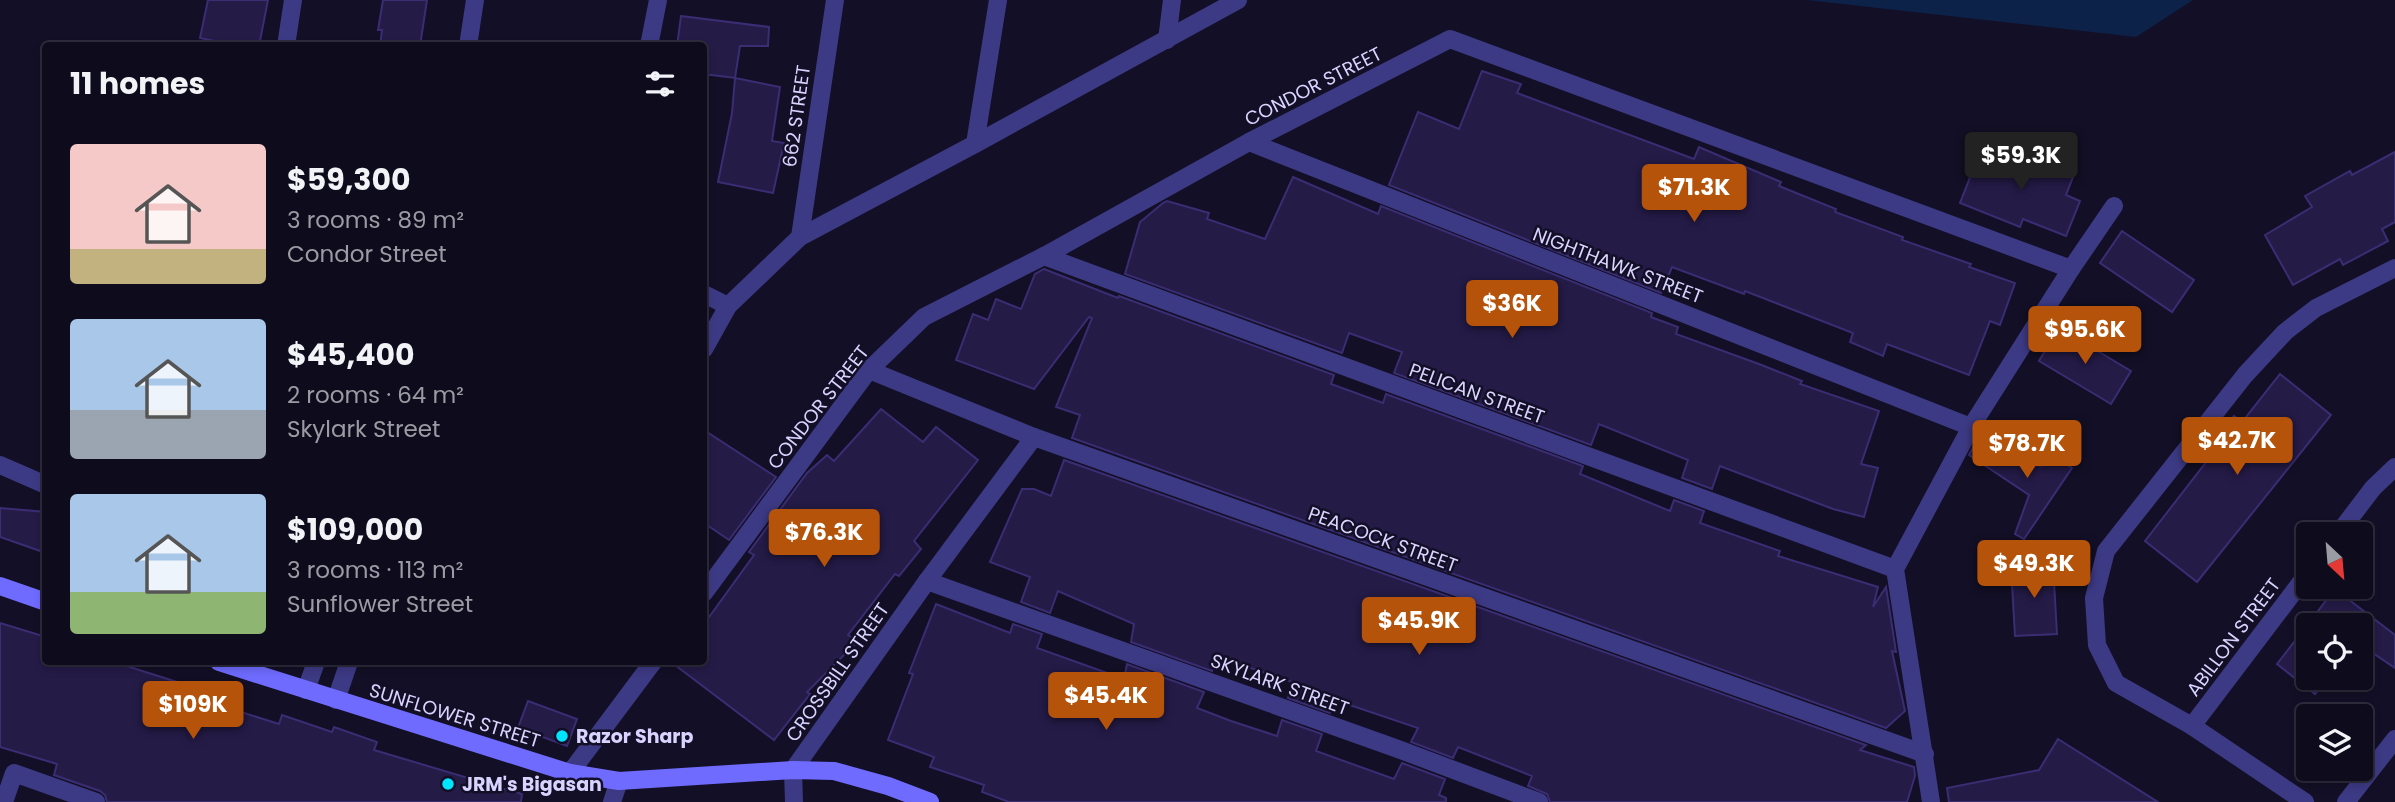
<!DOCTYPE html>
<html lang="en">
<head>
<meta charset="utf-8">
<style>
  :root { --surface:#0e0b1c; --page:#171425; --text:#f1f3f6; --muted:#9b9ba3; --line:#2e2b3b; --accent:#b45309 }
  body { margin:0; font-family:Poppins,sans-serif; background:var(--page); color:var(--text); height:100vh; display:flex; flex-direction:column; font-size:26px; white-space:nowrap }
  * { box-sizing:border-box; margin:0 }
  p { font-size:23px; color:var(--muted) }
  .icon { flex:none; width:38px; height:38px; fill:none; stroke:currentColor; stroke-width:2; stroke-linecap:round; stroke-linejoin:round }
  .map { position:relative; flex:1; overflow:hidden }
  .drawer { position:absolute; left:42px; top:42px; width:665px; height:623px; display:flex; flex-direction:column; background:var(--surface); border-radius:7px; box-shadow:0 4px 10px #0003,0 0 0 2px var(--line) }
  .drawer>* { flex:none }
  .needle { width:46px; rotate:154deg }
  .controls { position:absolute; left:2296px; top:522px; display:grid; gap:14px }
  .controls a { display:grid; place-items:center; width:77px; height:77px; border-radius:7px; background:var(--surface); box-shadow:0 4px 10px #0003,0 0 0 2px var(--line); font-size:35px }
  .price { position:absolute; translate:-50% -60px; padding:0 16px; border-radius:7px; background:var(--accent); color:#fff; font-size:23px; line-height:46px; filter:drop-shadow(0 2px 4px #0008) }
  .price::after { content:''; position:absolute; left:50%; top:42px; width:21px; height:16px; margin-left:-10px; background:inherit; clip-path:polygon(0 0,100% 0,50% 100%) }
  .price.active { background:#222; color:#fff }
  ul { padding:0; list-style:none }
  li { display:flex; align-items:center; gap:21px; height:175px; padding:0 28px }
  li span { display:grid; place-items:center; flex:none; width:196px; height:140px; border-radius:7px; color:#555 }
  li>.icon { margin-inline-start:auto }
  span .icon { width:84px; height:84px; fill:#fffc; stroke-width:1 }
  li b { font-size:30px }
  h2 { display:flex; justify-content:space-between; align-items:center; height:84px; padding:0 28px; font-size:30px }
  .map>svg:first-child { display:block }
  .water { fill:#0c2248 }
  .building { fill:#241b47; stroke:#3b2d73; stroke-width:2 }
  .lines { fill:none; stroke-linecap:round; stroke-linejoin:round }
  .minor { stroke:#3d3a85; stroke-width:18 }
  .secondary { stroke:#6f6bff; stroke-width:18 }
  .poi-dot { fill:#00e5ff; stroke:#130f26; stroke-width:2.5 }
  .labels { text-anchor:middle; stroke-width:5; stroke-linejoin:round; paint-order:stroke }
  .street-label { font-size:19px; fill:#d9d4ff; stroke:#130f26 }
  .poi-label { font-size:19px; font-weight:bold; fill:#d9d4ff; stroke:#130f26; text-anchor:start }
</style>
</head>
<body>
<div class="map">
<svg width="2395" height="802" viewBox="0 0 2395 802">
  <rect width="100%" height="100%" fill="#130f26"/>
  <polygon class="water" points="1807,0 2193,0 2136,37"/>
  <g class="building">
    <polygon points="208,0 268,0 259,46 238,46 200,38"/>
    <polygon points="383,0 427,0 420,46 380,46 382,30 378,30"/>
    <polygon points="681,16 769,27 768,46 740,46 735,78 704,74 704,46 677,46"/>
    <polygon points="1482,71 1521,84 1517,93 1694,159 1699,147 1781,182 1779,186 1836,209 1835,212 1903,237 1902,240 1971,264 1969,267 2015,283 2000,325 1990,321 1969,375 1887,344 1883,356 1850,342 1853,333 1745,291 1744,294 1672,267 1661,293 1389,185 1418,112 1459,129"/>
    <polygon points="735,78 780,87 772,141 784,143 773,193 718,182 732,113"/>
    <polygon points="1981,149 2008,160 2012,153 2073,177 2066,195 2080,201 2066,236 2023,219 2020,227 1960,203"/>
    <polygon points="2395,152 2395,222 2382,229 2388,241 2343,265 2340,259 2293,285 2265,235 2312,207 2305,196 2350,171 2352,175"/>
    <polygon points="1293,177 1378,214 1381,206 1652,313 1651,317 1678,327 1676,334 1759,364 1802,381 1800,384 1879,411 1861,464 1878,468 1864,517 1833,509 1720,466 1712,489 1682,478 1688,460 1599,424 1591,445 1394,373 1402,352 1349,333 1342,353 1125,274 1140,222 1163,203 1167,201 1209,213 1207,219 1265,239"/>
    <polygon points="2122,231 2194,280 2172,312 2100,263"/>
    <polygon points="1044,269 1118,298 1119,296 1334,375 1331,384 1383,403 1386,394 1583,466 1580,474 1670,511 1674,500 1704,511 1700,523 1780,551 1778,556 1878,587 1873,607 1886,587 1896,652 1892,651 1905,711 1886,728 1072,438 1080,415 1056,407 1092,318 1089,317 1034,389 956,360 973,314 988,320 996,299 1021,309 1035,274"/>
    <polygon points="2059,328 2131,371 2111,404 2039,361"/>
    <polygon points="2280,374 2331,415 2197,582 2145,541 2210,457 2205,454 2234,416 2242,422"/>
    <polygon points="881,409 923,442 936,427 978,460 914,541 921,549 899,576 895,574 848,635 858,641 807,692 810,694 774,740 671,662 704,662 704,624 754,555 749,552 807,473 827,455 834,461"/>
    <polygon points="704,430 776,477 729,540 704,523"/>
    <polygon points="1975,444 2040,466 2046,450 2072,468 2024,539 2015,534 2029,495 1969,455"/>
    <polygon points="1064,460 1866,745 1860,750 1914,767 1915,776 1907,802 1550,802 1547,794 1528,786 1532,776 1458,747 1453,758 1411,742 1418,728 1335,700 1330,713 1288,698 1292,682 1218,657 1212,671 1131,642 1134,624 1058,591 1050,613 1021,602 1030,577 990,562 1022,489 1034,489 1051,496"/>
    <polygon points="0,508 46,512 46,553 0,537"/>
    <polygon points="2053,564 2057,634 2015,636 2011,567"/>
    <polygon points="2335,589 2395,635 2395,668 2361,645 2361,625 2308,625 2308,677 2328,677 2315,694 2277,664"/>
    <polygon points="936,604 1010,633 1013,624 1042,634 1037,648 1124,679 1127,664 1204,692 1197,708 1231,721 1277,736 1282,720 1322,734 1316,751 1394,779 1402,763 1445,779 1439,795 1446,798 1446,802 1009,802 982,792 984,785 930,767 934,757 888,740 913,674 909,673"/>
    <polygon points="0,623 46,637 46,662 114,662 196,688 193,697 279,724 282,715 332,732 334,727 377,742 374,750 522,794 521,802 107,802 105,795 100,791 54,775 57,764 0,747"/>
    <polygon points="528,701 577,719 567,746 518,728"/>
    <polygon points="2058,739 2158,802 1949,802 1947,788 2039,770"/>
  </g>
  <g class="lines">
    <g class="minor">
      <polyline points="1167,40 1172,0"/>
      <polyline points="286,46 293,0"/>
      <polyline points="468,46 475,0"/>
      <polyline points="649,46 658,0"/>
      <polyline points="1249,142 1971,427"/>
      <polyline points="975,144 1238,0"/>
      <polyline points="800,237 835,0"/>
      <polyline points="1044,256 1895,569"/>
      <polyline points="704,294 728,306"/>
      <polyline points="704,349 728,306 800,237 975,144 998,0"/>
      <polyline points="869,370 1034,437 1925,754"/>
      <polyline points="0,465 46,485"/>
      <polyline points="2338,534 2373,488 2395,467"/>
      <polyline points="927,581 1398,749 1539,802"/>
      <polyline points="704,593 869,370 924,317 1044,256 1249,142 1450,39 2071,269"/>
      <polyline points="306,690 316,662"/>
      <polyline points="336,700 349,662"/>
      <polyline points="2192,726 2308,573"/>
      <polyline points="570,773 653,662"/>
      <polyline points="4,802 14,773 96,802"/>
      <polyline points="612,802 619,781"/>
      <polyline points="794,802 793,770 927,581 1034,437"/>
      <polyline points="1931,802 1895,569 1971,427 2071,269 2114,206"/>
      <polyline points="2305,802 2192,726 2116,683 2097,645 2094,598 2106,551 2245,375 2285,332 2316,308 2395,268"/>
      <polyline points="2346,802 2395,739"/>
    </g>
    <g class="secondary">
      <polyline points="0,586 46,602"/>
      <polyline points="219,662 570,773 619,781 793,770 834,771 888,786 930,802"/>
    </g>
  </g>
  <g class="poi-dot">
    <circle cx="562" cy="736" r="7"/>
    <circle cx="448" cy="784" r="7"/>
  </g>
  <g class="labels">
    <g class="street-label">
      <text transform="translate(1313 86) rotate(-27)" y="7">CONDOR STREET</text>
      <text transform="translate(796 116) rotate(-82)" y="7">662 STREET</text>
      <text transform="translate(1618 265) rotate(21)" y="7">NIGHTHAWK STREET</text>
      <text transform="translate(1477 393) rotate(20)" y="7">PELICAN STREET</text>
      <text transform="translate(818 407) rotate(-52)" y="7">CONDOR STREET</text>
      <text transform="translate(1383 539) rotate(20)" y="7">PEACOCK STREET</text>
      <text transform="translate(2233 637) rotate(-53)" y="7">ABILLON STREET</text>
      <text transform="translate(837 672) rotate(-55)" y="7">CROSSBILL STREET</text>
      <text transform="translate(1280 684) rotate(20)" y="7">SKYLARK STREET</text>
      <text transform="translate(455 715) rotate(17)" y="7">SUNFLOWER STREET</text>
    </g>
    <g class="poi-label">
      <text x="576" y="743">Razor Sharp</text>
      <text x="462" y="791">JRM's Bigasan</text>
    </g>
  </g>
</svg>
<div class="controls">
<a><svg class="needle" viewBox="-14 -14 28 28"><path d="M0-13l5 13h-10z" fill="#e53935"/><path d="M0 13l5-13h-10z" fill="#9b9ba3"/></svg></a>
<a><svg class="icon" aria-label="locate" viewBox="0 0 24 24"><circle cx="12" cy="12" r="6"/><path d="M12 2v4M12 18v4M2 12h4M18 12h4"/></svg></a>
<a><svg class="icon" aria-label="layers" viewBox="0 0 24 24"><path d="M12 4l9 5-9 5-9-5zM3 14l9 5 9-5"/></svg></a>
</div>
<b class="price active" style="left:2021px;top:192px">$59.3K</b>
<b class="price" style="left:1694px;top:224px">$71.3K</b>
<b class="price" style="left:1512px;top:340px">$36K</b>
<b class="price" style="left:2085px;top:366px">$95.6K</b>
<b class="price" style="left:2237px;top:477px">$42.7K</b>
<b class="price" style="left:2027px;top:480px">$78.7K</b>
<b class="price" style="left:824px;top:569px">$76.3K</b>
<b class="price" style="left:2034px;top:600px">$49.3K</b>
<b class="price" style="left:1419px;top:657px">$45.9K</b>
<b class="price" style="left:1106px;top:732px">$45.4K</b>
<b class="price" style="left:193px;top:741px">$109K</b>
<section class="drawer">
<h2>11 homes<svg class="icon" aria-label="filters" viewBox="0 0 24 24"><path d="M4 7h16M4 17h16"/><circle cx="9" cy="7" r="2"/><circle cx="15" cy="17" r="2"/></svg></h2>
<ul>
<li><span style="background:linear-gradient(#f6c9c9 75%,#c2b280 0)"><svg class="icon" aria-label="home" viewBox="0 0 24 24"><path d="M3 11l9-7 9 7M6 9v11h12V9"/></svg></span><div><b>$59,300</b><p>3 rooms · 89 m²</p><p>Condor Street</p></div></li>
<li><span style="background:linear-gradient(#a9c7e8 65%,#9aa5b1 0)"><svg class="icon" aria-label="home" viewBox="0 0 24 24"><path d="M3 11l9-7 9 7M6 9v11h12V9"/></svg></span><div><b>$45,400</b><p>2 rooms · 64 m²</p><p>Skylark Street</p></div></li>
<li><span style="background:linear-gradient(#a9c7e8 70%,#8fb573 0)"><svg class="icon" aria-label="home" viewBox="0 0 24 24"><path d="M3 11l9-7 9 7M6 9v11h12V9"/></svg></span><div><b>$109,000</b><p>3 rooms · 113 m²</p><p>Sunflower Street</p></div></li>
</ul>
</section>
</div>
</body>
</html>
